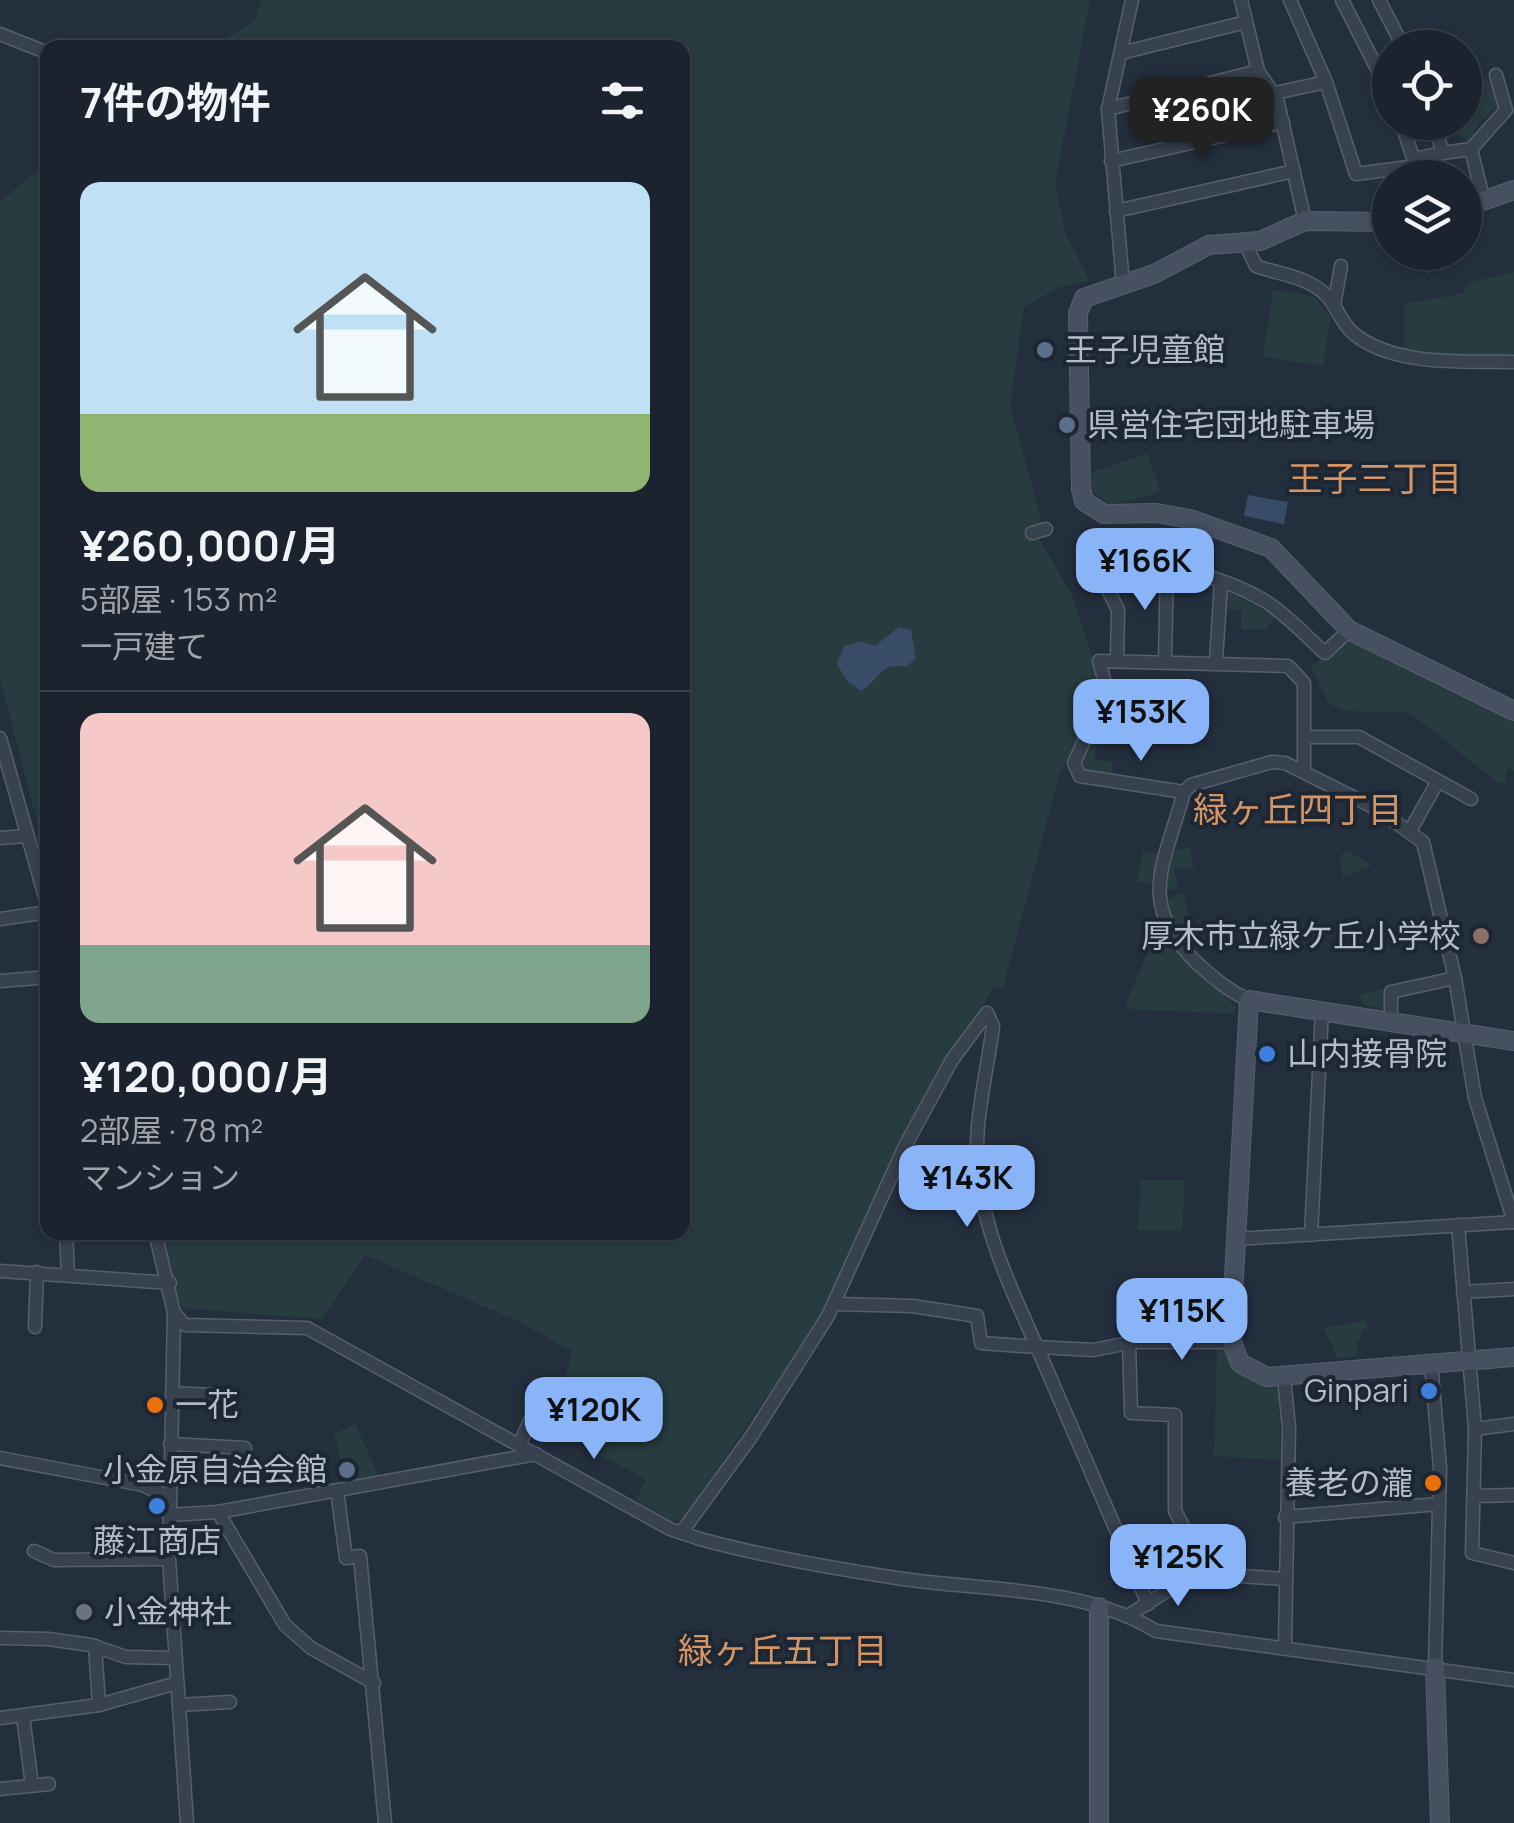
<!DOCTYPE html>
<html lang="ja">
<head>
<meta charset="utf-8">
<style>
  :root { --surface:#1b232e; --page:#242b36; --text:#f1f3f6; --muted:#a0a4aa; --line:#39404a; --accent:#8ab4f8 }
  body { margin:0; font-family:Manrope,"Noto Sans JP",sans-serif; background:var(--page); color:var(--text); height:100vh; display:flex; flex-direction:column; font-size:38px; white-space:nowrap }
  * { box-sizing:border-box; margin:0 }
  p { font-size:32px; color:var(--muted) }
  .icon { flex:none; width:55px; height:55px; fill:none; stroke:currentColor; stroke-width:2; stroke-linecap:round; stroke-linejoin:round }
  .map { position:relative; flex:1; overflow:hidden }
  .sheet { position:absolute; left:40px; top:40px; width:650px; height:1200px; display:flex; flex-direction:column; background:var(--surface); border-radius:20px; box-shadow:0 2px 8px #0004,0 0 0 2px var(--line) }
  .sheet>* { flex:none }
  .tools { position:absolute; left:1372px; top:30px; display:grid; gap:20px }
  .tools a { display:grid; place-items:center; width:110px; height:110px; border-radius:50%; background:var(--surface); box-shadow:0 2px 8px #0004,0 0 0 2px var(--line); font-size:50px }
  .price { position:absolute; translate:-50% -85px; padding:0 22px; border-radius:20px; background:var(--accent); color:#111; font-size:32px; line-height:65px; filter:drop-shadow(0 2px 5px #0008) }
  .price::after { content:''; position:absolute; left:50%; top:60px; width:30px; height:22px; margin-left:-15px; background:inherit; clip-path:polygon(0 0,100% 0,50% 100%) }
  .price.selected { background:#222; color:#fff }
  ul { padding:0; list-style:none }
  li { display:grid; align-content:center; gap:20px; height:530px; padding:0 40px }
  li+li { border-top:2px solid var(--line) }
  li span { display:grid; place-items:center; height:310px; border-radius:20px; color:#555 }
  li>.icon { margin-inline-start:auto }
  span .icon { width:180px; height:180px; fill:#fffc; stroke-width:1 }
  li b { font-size:42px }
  h2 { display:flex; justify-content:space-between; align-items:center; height:120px; padding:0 40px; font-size:42px }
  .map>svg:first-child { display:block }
  .green { fill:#263c3f }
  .water { fill:#394c67 }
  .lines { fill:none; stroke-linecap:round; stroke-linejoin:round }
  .street-casing { stroke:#565f6c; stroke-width:15 }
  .secondary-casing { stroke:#565f6c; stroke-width:20 }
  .street { stroke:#38414e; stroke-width:12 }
  .secondary { stroke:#465061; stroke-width:18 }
  .service-dot { fill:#5c6f8a; stroke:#1d2633; stroke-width:4 }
  .education-dot { fill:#8d6e63; stroke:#1d2633; stroke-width:4 }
  .shop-dot { fill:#3f7fe0; stroke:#1d2633; stroke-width:4 }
  .food-dot { fill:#e8710a; stroke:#1d2633; stroke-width:4 }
  .worship-dot { fill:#6b7280; stroke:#1d2633; stroke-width:4 }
  .labels { text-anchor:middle; stroke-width:8; stroke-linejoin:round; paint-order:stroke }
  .poi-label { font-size:32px; fill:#b4bcc9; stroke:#1d2633; text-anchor:start }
  .neighbourhood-label { font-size:35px; fill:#d59563; stroke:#1d2633 }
</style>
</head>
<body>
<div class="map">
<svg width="1514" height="1823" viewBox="0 0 1514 1823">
  <rect width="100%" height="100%" fill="#242f3e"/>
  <g class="green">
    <polygon points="262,0 1090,0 1055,184 1066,234 1090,281 1060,287 1024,307 1010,407 1041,518 1038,537 1072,595 1103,690 1097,685 1099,693 1059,776 1003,988 994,987 903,1142 831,1303 684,1517 673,1521 636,1500 646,1479 597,1454 598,1415 565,1380 572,1351 515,1320 365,1255 322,1319 182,1308 159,1233 682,1232 682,48 210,47 254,22"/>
    <polygon points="1252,77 1263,88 1247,104 1261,122 1185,138 1174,95"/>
    <polygon points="1486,77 1489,81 1494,79 1501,104 1478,123 1469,142 1460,135 1439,138 1433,123 1465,122 1465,92"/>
    <polygon points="47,162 47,860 0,678 0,202"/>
    <polygon points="1514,272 1514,359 1404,351 1404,304 1464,293 1467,283"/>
    <polygon points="1273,290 1313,296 1331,317 1323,366 1263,357"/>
    <polygon points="1147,453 1160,489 1158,493 1109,505 1087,486 1086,475"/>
    <polygon points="1229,592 1275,616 1266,630 1241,629 1242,610 1221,609 1224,593"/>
    <polygon points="1348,635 1432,672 1514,720 1514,770 1508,769 1505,783 1498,783 1411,713 1345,711 1329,704 1311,667"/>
    <polygon points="1093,736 1097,737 1095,760 1113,762 1112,776 1083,768 1083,755"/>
    <polygon points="1189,846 1194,868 1174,869 1178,888 1168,890 1164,883 1172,852"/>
    <polygon points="1345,850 1369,863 1371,866 1343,877 1340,858"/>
    <polygon points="1143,851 1159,854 1152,884 1137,881"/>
    <polygon points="1183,892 1192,928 1180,930 1173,926 1166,901"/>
    <polygon points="1160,925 1236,1008 1234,1014 1130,1009 1126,1003"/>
    <polygon points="1386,989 1386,1010 1362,1004 1360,994"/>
    <polygon points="1141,1180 1185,1180 1182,1231 1138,1230"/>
    <polygon points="1366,1320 1367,1329 1361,1329 1361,1339 1356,1341 1358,1356 1338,1359 1324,1328"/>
    <polygon points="1217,1348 1226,1350 1249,1379 1279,1388 1281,1460 1214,1456"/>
    <polygon points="355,1424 379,1476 357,1481 352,1457 341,1459 334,1434"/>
  </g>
  <g class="water">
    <polygon points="1248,495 1288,502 1284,524 1244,516"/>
    <path d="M899 627 911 630 916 659 905 667C879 662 881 679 861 691L847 681 837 664 844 646 861 641 875 646Z"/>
  </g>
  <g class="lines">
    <defs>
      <g id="street">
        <polyline points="1241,0 1258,71 1277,99 1305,221"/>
        <polyline points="1290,0 1326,82 1356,174 1416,166"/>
        <polyline points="1342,0 1390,94"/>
        <polyline points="1379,0 1404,48"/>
        <polyline points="0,34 48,53"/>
        <polyline points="1121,53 1246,22"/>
        <polyline points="1275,93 1326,82"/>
        <polyline points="1108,109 1258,71"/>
        <polyline points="1401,122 1420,178"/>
        <polyline points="1471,149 1506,110 1496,75"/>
        <polyline points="1443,153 1471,149 1484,202"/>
        <polyline points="1414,159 1443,153 1433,122"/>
        <polyline points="1111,161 1283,122"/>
        <polyline points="1116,211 1294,171"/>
        <path d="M1245 243 1256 266C1280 275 1308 276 1327 296 1337 307 1342 324 1354 334 1396 367 1464 361 1514 362"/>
        <polyline points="1428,265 1438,252"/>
        <polyline points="1123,285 1108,109 1132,0"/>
        <polyline points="1334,305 1341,266"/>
        <polyline points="1032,533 1046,529"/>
        <path d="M1117 659 1118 610 1101 575 1105 568C1155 559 1221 575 1265 601 1287 615 1306 636 1325 653L1349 630"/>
        <polyline points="1165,660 1167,568"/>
        <polyline points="1216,661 1221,583"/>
        <polyline points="1304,737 1359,737 1471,799"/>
        <polyline points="0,738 48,908"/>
        <polyline points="1184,792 1080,776 1074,763 1104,697 1106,686 1099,661 1288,666 1304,683 1304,769"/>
        <polyline points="1410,831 1438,781"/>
        <polyline points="0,838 25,836"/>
        <polyline points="0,919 48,912"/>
        <polyline points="0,981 48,977"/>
        <path d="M1249 1000C1228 991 1215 979 1198 964 1135 904 1164 866 1184 792L1191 785 1272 762 1285 763 1377 809 1423 842 1455 978 1475 1098 1514 1222"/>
        <polyline points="1391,1022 1391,992 1455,978"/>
        <polyline points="1458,1225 1475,1429 1472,1553 1514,1563"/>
        <polyline points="66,1232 68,1275"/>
        <polyline points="155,1232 174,1313 169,1559 187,1823"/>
        <polyline points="1311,1235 1322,1010"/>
        <polyline points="1237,1239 1514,1222"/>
        <polyline points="0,1271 170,1283"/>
        <polyline points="1463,1292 1514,1289"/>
        <polyline points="835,1304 913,1306 977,1316 981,1343 1037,1347 1148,1604"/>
        <path d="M174 1313 185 1325 307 1328 670 1529 700 1539C766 1557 836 1569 903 1579 987 1591 1082 1586 1156 1631L1514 1680"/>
        <polyline points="35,1327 37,1272"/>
        <polyline points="1129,1343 1131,1413 1175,1415 1175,1511 1205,1567 1210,1574 1285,1579"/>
        <polyline points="1431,1362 1440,1468 1435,1667"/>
        <polyline points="1284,1378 1289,1428 1285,1645"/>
        <polyline points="172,1393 213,1395"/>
        <polyline points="1475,1429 1514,1424"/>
        <polyline points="170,1444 245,1448"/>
        <polyline points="519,1445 539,1401"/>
        <polyline points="0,1458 143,1485 168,1497"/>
        <polyline points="337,1490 346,1558 360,1556 385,1823"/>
        <polyline points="1476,1496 1514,1495"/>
        <polyline points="218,1512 285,1625 311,1648 374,1683"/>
        <polyline points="169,1515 218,1512 536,1454"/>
        <polyline points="1285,1517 1438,1504"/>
        <path d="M681 1533 751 1437 828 1316 905 1146 952 1060 987 1013 993 1026C989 1059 981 1092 978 1126 971 1206 1005 1275 1037 1347L1093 1350 1134 1342H1232"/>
        <polyline points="34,1551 54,1560 169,1559"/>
        <polyline points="1129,1615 1205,1567"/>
        <polyline points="0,1638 48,1639 91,1645 126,1657 174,1658"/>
        <polyline points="99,1705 177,1683"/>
        <polyline points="179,1705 230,1702"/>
        <polyline points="23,1716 32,1785"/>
        <polyline points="0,1718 99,1705 95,1646"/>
        <polyline points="0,1789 49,1784"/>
      </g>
      <g id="secondary">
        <polyline points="1465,207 1514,190"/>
        <polyline points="1390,222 1305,221 1260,241 1209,245 1154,274 1084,298 1078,313 1081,489 1084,501 1104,514 1156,513 1190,519 1271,548 1349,630 1514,711"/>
        <polyline points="1514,1041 1249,1000 1232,1314 1232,1342 1240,1363 1267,1377 1514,1357"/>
        <polyline points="1435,1667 1440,1823"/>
        <polyline points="1099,1823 1099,1607"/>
      </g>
    </defs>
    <use href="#street" class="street-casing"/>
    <use href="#secondary" class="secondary-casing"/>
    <use href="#street" class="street"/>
    <use href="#secondary" class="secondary"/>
  </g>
  <g class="service-dot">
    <circle cx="1045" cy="350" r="10"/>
    <circle cx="1067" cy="425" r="10"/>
    <circle cx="347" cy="1470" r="10"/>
  </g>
  <circle class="education-dot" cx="1481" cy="936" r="10"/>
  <g class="shop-dot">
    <circle cx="1267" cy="1054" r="10"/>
    <circle cx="1429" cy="1391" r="10"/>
    <circle cx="157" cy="1506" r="10"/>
  </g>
  <g class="food-dot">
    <circle cx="155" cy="1405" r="10"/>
    <circle cx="1433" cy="1483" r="10"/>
  </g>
  <circle class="worship-dot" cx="84" cy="1612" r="10"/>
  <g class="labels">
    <g class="poi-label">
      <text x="1065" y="361">王子児童館</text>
      <text x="1087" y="436">県営住宅団地駐車場</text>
      <text x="1461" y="947" text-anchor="end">厚木市立緑ケ丘小学校</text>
      <text x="1287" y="1065">山内接骨院</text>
      <text x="1409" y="1402" text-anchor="end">Ginpari</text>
      <text x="175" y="1416">一花</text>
      <text x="327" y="1481" text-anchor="end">小金原自治会館</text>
      <text x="1413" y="1494" text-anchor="end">養老の瀧</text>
      <text x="157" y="1552" text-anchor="middle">藤江商店</text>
      <text x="104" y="1623">小金神社</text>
    </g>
    <g class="neighbourhood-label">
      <text x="1375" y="491">王子三丁目</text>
      <text x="1298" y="822">緑ヶ丘四丁目</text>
      <text x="783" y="1663">緑ヶ丘五丁目</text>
    </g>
  </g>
</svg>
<div class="tools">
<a><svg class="icon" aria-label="locate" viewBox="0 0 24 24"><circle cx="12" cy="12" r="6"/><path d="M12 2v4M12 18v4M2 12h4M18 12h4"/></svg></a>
<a><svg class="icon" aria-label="layers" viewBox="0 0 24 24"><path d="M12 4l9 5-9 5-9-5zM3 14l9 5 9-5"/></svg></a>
</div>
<b class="price selected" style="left:1202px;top:162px">¥260K</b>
<b class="price" style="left:1145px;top:613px">¥166K</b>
<b class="price" style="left:1141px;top:764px">¥153K</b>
<b class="price" style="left:967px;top:1230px">¥143K</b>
<b class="price" style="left:1182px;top:1363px">¥115K</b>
<b class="price" style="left:594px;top:1462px">¥120K</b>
<b class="price" style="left:1178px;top:1609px">¥125K</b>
<section class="sheet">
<h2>7件の物件<svg class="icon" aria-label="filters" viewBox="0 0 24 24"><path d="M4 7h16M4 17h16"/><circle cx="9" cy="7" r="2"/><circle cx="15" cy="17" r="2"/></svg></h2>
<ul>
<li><span style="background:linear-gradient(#bfe0f5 75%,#8fb573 0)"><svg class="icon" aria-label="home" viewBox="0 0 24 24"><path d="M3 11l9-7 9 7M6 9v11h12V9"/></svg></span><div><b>¥260,000/月</b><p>5部屋 · 153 m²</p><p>一戸建て</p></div></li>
<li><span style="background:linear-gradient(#f6c9c9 75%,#7fa58c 0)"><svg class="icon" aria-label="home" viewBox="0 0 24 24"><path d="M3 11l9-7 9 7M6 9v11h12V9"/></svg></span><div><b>¥120,000/月</b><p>2部屋 · 78 m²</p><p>マンション</p></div></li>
</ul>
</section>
</div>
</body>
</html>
